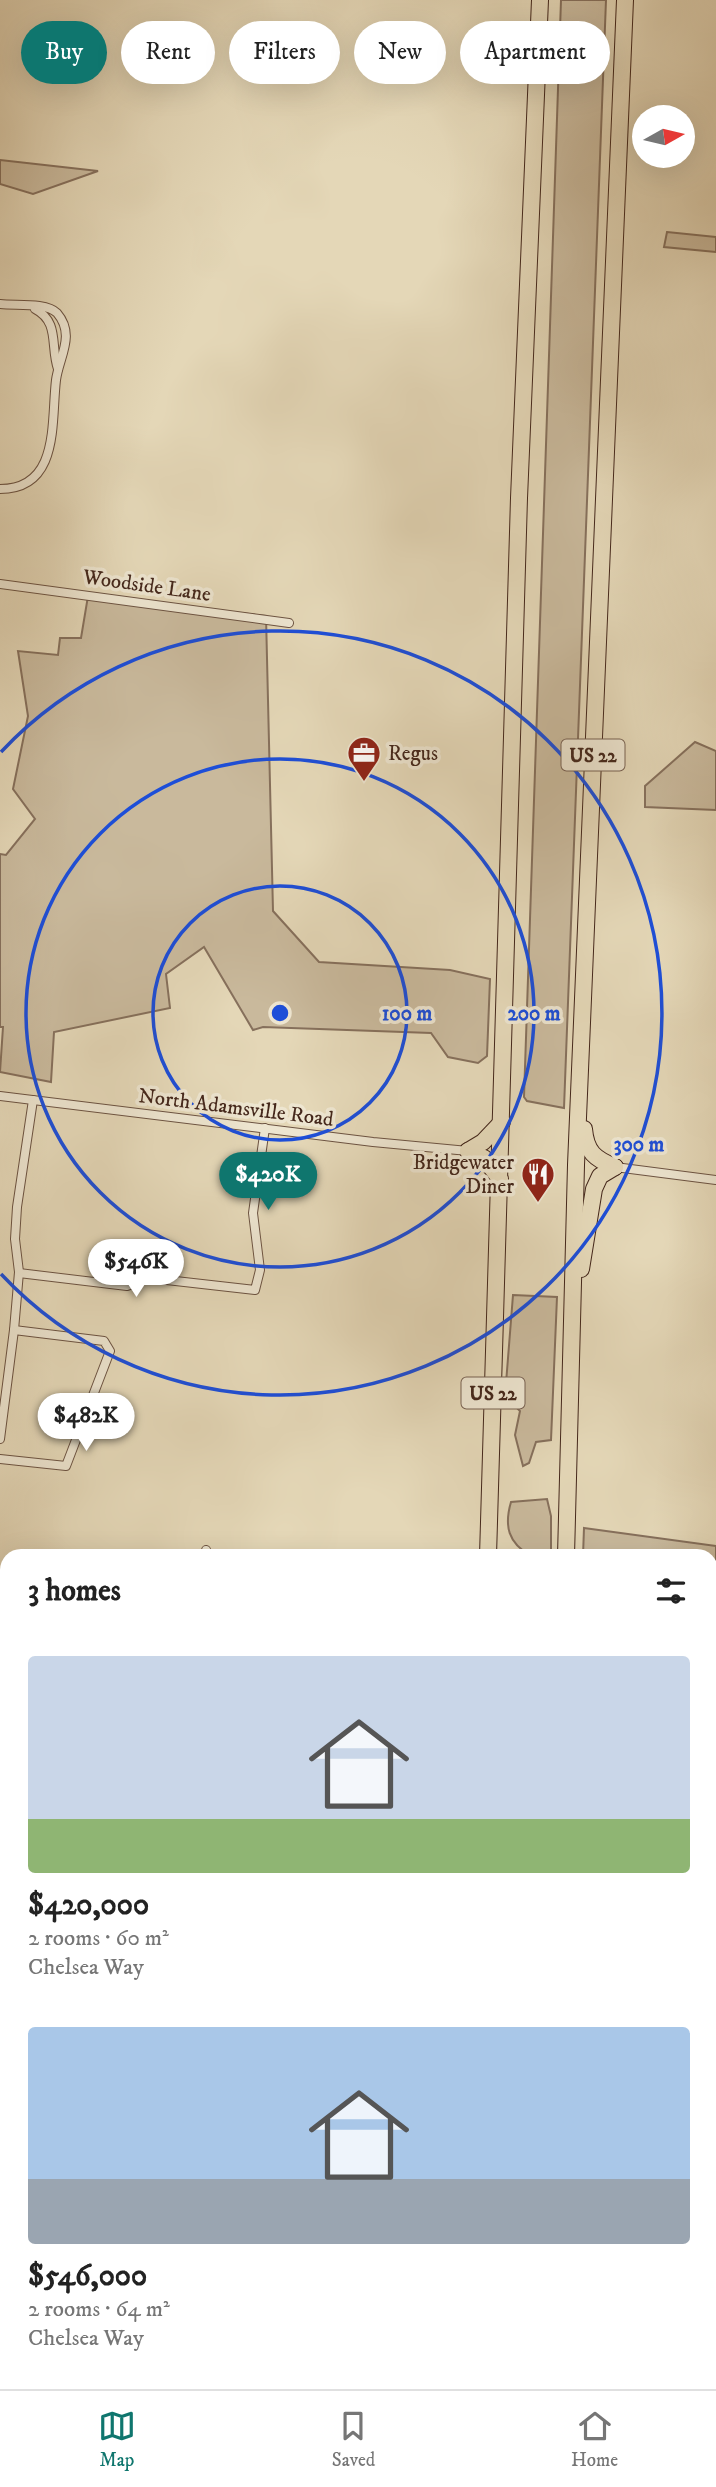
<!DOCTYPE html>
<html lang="en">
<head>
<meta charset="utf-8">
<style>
  :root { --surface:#fff; --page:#f6f6f6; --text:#222; --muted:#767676; --line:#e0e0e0; --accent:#0f766e }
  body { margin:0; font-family:"IM FELL DW Pica",serif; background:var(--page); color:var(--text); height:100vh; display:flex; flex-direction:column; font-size:26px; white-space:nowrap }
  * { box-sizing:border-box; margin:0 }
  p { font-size:23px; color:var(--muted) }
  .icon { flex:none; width:38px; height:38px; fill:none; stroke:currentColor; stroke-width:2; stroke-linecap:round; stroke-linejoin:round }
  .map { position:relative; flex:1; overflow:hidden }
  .panel { position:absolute; left:0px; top:1549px; width:718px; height:842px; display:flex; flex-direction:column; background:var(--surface); border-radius:21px 21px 0 0; box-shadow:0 7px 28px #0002 }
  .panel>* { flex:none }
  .hud { position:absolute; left:21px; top:21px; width:676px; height:63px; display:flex; gap:14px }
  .needle { width:46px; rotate:82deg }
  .controls { position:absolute; left:632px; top:105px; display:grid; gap:14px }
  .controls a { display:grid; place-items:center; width:63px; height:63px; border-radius:50%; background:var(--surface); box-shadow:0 7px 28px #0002; font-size:35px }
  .price { position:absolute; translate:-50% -60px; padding:0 16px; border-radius:24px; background:#fff; color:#222; font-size:23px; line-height:46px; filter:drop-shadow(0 2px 4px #0008) }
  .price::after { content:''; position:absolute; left:50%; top:42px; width:21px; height:16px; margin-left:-10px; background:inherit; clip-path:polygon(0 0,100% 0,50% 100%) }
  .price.current { background:var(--accent); color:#fff }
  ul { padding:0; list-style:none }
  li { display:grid; align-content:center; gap:14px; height:371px; padding:0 28px }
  li span { display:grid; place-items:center; height:217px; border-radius:7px; color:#555 }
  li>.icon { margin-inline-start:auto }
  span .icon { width:126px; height:126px; fill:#fffc; stroke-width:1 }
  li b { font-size:30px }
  h2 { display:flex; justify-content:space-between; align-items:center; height:84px; padding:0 28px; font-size:30px }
  .tag { padding:0 24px; border-radius:32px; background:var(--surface); box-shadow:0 7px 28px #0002; font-size:24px; line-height:63px }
  .tag.current { background:var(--accent); color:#fff }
  .menu { display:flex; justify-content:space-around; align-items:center; height:98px; border-top:2px solid var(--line); background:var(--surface); font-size:19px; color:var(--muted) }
  .menu a { display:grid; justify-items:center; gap:4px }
  .menu .current { color:var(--accent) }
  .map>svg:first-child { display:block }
  .green { fill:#c9b99c; stroke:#86705c; stroke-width:2 }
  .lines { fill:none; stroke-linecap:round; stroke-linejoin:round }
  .street-casing { stroke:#6c5342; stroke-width:10 }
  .secondary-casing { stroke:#44271b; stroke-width:15 }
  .highway-casing { stroke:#44271b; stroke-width:18 }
  .street { stroke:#ede5d0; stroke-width:8 }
  .secondary { stroke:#ede5d0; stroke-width:12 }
  .highway { stroke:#e4d7b7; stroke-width:16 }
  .ring { fill:none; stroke:#1d4ed8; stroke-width:3.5 }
  .labels { text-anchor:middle; stroke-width:7; stroke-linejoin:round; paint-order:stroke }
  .shield { fill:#ede5d0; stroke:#776051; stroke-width:2 }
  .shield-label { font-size:19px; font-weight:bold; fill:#44271b }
  .street-label { font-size:21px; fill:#44271b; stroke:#ede5d0 }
  .poi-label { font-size:21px; fill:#44271b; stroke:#ede5d0; text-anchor:start }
  .centre { fill:#1d4ed8; stroke:#ede5d0; stroke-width:3.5 }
  .ring-label { font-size:21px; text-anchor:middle; font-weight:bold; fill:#1d4ed8; stroke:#ede5d0; stroke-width:7; stroke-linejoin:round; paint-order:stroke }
</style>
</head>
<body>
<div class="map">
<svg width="716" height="2389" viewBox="0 0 716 2389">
  <rect width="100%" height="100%" fill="#e4d7b7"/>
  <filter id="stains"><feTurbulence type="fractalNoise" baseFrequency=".00286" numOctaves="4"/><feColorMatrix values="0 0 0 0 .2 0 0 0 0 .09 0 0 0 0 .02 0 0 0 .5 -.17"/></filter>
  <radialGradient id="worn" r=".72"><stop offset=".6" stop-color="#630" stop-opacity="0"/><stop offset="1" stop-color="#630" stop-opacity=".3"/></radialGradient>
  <g class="green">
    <polygon points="561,0 606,0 564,1108 527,1101 524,1097"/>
    <polygon points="0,160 98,171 33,194 0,184"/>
    <polygon points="667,232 716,237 716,252 664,247"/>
    <polygon points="88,596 266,616 273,911 319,962 450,970 490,979 487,1056 478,1063 448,1057 431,1033 263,1027 253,1030 204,947 166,974 170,1008 54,1032 51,1082 0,1072 3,1027 0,1027 0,854 6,855 35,819 13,789 28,716 18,651 58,655 60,638 81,638"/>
    <polygon points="695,742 716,751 716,810 645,807 645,786"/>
    <polygon points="513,1295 557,1297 551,1440 536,1442 529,1463 523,1466 515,1435 520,1411 505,1396"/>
    <path d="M547 1499 551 1516V1556H531C508 1543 504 1526 511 1502Z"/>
    <polygon points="584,1528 716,1546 716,1634 711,1643 710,1556 583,1556"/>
    <polygon points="710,1827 716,1829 716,1945 711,1950"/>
    <polygon points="0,1960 7,1962 7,2130 0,2121"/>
    <polygon points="710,2047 716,2055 716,2131 711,2142"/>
    <polygon points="716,2221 716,2389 601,2389 605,2384 710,2384 710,2229"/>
  </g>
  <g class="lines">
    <defs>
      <g id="street">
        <path d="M0 304C15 306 46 302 57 313 76 335 59 357 56 380 51 422 60 489 0 489"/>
        <path d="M35 309C60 322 50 346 58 369"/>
        <polyline points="0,584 289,623"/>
        <polyline points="0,1096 373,1142 468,1151"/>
        <polyline points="615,1167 716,1180"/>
        <polyline points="19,1273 127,1286 149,1278 255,1290 260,1270 253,1213 265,1128"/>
        <polyline points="14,1330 19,1272 15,1239 17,1207 33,1100"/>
        <polyline points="0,1439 14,1330 104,1341 110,1351 66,1466 0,1459"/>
        <polyline points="205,1556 206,1550"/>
        <polyline points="0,1599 7,1600"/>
        <polyline points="0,1848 7,1849"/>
        <polyline points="167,2389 173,2384"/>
      </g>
      <g id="secondary">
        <polyline points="710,1675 716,1663"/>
        <polyline points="710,1963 716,1959"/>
        <polyline points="0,2229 7,2230"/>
      </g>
      <g id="highway">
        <path d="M584 1129C586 1152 595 1159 615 1167"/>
        <polyline points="468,1151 483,1142 502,1122"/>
        <polyline points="468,1151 484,1158 500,1179"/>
        <polyline points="581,1269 594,1189 600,1176 615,1167"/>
        <polyline points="488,1556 519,498 540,0"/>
        <polyline points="566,1556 576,1165 625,0"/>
        <polyline points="710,1777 711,1777"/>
        <polyline points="710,1819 716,1822"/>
        <polyline points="710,2028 716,2033"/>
        <polyline points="710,2174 716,2164"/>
        <polyline points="710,2195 716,2188"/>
        <polyline points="431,2389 432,2384"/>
        <polyline points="489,2389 490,2384"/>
        <polyline points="521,2389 522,2384"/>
        <polyline points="539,2389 539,2384"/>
        <polyline points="580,2389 583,2384"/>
      </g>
    </defs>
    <use href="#street" class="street-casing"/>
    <use href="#secondary" class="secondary-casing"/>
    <use href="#highway" class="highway-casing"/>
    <use href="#street" class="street"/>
    <use href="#secondary" class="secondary"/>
    <use href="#highway" class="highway"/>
  </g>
  <g class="ring">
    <circle cx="280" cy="1013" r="127"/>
    <circle cx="280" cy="1013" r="254"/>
    <path d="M1 752A382 382 0 1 1 1 1274"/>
  </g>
  <defs>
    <symbol id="office-pin" viewBox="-11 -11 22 30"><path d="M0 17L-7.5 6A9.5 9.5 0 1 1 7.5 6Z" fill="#8f2418" stroke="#ede5d0"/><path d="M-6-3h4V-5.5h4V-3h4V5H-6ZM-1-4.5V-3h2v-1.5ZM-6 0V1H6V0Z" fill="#fff"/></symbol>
    <symbol id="restaurant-pin" viewBox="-11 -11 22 30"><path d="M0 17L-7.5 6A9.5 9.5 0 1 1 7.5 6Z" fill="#8f2418" stroke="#ede5d0"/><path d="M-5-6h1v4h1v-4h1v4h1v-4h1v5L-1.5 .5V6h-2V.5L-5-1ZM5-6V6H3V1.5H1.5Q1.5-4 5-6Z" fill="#fff"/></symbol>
  </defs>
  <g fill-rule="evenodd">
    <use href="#office-pin" x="345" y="734" width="38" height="52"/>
    <use href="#restaurant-pin" x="519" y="1155" width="38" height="52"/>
  </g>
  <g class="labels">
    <g class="shield">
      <rect x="561.5" y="739.5" width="63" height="31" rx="5"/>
      <rect x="461.5" y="1377.5" width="63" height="31" rx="5"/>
    </g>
    <g class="shield-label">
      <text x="593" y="762">US 22</text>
      <text x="493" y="1400">US 22</text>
    </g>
    <g class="street-label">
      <text transform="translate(147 585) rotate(8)" y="7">Woodside Lane</text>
      <text transform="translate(236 1107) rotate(7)" y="7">North Adamsville Road</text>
    </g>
    <g class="poi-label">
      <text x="388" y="760">Regus</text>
      <text x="514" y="1169" text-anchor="end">Bridgewater<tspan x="514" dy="24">Diner</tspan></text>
    </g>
  </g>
  <circle cx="280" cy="1013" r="10" class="centre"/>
  <g class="ring-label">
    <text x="407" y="1020">100 m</text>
    <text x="534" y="1020">200 m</text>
    <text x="639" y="1151">300 m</text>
  </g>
  <rect width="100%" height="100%" filter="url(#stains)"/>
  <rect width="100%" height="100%" fill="url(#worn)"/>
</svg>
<div class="controls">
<a><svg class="needle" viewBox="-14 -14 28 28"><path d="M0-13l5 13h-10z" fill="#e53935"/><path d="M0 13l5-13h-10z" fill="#767676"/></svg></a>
</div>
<b class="price current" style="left:268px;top:1212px">$420K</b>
<b class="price" style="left:136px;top:1299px">$546K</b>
<b class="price" style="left:86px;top:1453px">$482K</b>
<div class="hud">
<a class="tag current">Buy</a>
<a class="tag">Rent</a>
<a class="tag">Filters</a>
<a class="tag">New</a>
<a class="tag">Apartment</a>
</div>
<section class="panel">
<h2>3 homes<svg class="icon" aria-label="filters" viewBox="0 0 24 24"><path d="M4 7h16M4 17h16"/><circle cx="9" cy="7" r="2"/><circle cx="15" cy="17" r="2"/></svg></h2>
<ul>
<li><span style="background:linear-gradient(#c9d6e8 75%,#8fb573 0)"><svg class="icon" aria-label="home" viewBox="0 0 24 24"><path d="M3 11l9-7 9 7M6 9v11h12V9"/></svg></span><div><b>$420,000</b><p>2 rooms · 60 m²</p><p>Chelsea Way</p></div></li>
<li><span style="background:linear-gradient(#a9c7e8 70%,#9aa5b1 0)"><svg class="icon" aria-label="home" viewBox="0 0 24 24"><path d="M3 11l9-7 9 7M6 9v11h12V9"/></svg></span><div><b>$546,000</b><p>2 rooms · 64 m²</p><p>Chelsea Way</p></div></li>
</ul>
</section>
</div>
<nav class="menu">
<a class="current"><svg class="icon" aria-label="map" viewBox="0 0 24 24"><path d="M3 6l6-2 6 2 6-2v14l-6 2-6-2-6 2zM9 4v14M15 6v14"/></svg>Map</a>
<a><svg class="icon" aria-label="saved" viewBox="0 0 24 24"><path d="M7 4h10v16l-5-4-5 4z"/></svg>Saved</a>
<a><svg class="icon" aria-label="home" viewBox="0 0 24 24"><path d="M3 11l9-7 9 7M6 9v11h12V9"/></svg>Home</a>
</nav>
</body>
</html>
